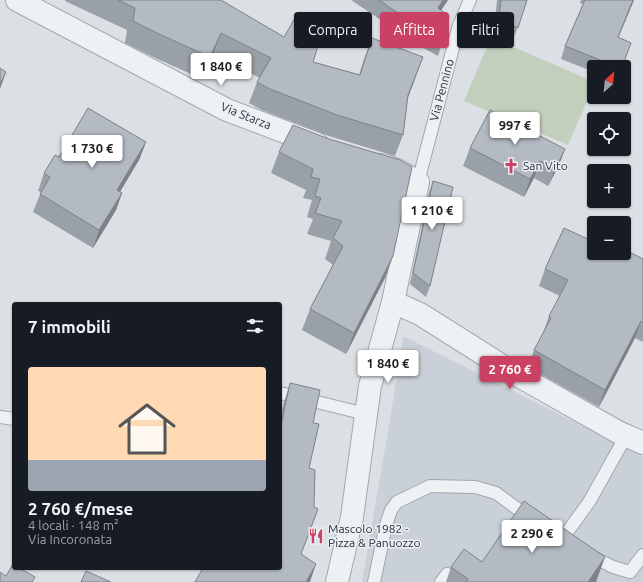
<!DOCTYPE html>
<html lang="it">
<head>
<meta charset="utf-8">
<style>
  :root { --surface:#171b24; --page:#242831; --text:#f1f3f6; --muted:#9ea1a6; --line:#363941; --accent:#ca4164 }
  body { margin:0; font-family:Ubuntu,sans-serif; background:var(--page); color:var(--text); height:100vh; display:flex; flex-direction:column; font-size:15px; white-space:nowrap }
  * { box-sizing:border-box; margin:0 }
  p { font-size:13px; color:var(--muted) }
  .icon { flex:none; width:22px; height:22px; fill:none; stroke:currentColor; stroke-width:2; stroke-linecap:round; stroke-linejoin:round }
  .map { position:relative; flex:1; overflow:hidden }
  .sheet { position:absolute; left:12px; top:302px; width:270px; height:268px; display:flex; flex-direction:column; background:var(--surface); border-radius:4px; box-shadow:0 1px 3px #0004 }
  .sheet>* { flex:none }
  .hud { position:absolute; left:294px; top:12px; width:289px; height:36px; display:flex; gap:8px }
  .needle { width:26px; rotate:27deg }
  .controls { position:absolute; left:587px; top:60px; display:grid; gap:8px }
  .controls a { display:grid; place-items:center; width:44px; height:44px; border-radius:4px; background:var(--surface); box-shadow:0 1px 3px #0004; font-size:20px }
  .price { position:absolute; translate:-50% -34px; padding:0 9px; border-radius:4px; background:#fff; color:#222; font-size:13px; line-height:26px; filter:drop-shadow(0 1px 2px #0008) }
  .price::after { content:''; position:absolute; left:50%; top:24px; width:12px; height:9px; margin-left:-6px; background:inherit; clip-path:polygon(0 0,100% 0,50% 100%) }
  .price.selected { background:var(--accent); color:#fff }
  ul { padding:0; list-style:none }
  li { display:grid; align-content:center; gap:8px; height:212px; padding:0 16px }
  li+li { border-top:1px solid var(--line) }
  li span { display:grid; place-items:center; height:124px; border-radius:4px; color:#555 }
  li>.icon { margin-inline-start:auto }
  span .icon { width:72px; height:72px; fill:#fffc; stroke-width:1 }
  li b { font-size:17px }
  h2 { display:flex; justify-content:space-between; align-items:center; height:48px; padding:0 16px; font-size:17px }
  .pill { padding:0 14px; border-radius:4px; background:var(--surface); box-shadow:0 1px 3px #0004; font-size:14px; line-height:36px }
  .pill.selected { background:var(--accent); color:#fff }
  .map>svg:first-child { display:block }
  .built { fill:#cad0d7 }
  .green { fill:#c3cfbd }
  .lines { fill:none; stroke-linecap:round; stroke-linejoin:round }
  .service-casing { stroke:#a1a8af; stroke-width:14 }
  .minor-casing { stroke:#a1a8af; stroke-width:24 }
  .tertiary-casing { stroke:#a1a8af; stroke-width:24 }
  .service { stroke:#eef1f4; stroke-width:12 }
  .minor { stroke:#eef1f4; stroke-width:22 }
  .tertiary { stroke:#eef1f4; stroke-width:22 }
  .wall { fill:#9aa0a7 }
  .shaded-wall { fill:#7d8288 }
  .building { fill:#b3bac2; stroke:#7d8288 }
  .labels { text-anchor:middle; stroke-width:3; stroke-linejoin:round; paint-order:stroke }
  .street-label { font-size:12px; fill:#26303b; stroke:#ebeff3 }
  .poi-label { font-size:12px; fill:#26303b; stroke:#ebeff3; text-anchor:start }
</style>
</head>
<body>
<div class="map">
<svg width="643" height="582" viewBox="0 0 643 582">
  <rect width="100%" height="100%" fill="#dbe0e5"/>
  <polygon class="built" points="403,336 643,456 643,582 362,582 390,420"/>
  <polygon class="green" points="491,37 594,82 594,85 568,145 464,101"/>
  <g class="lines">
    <defs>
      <g id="service">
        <polyline points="418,182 459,25 470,0"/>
        <polyline points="280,393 366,414"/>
        <polyline points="0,417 14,419"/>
        <polyline points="556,533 563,538 589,502 626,436"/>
        <polyline points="589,555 613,567 630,572 643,555"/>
        <polyline points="374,582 386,525 391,510 397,502 430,486 475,487 496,493 519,510 532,518"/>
        <polyline points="441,582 447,574"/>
      </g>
      <polyline id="minor" points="393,302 420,314 512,372 618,432 643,443"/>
      <g id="tertiary">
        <polyline points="17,0 227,110 317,144"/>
        <polyline points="337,582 352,517 370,386 393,302 418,182 397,170 382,165"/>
      </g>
    </defs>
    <use href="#service" class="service-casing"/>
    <use href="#minor" class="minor-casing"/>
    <use href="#tertiary" class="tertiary-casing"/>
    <use href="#service" class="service"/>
    <use href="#minor" class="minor"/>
    <use href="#tertiary" class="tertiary"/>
  </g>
  <g class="wall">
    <polygon points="65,0 221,0 313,62 359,75 364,59 372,38 415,79 408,97 403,135 395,156 329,136 262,110 249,103 257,82 260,78 213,54 202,79 151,56 125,43 127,30 65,1"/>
    <polygon points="351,0 448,0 441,10 443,40 438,56 418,45"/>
    <polygon points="497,0 527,0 513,40 502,36 494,30"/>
    <polygon points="581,0 634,0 618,38 631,43 622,67 594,67 594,72 561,59 565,46 583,4 580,3"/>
    <polygon points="293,125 393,256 385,278 346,354 302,330 310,309 333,265 325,259 331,241 307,234 313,219 307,217 312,200 303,198 306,190 271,173 279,152"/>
    <polygon points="146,142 139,160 120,191 122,193 116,210 93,248 33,212 41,192 38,191 44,173 59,157"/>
    <polygon points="470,148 565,149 558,167 548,186 534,178 524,197 463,166"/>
    <polygon points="433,181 430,286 426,297 410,284 429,192"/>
    <polygon points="594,242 643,259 643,342 635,338 599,407 528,367 534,350 543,333 549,316 560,296 539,286 545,269"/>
    <polygon points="290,383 313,423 319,424 280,568 280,418 284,402"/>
    <polygon points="482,562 596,582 446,582 451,567"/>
  </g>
  <g class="shaded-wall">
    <polygon points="443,0 448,0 432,24 438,8"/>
    <polygon points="633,0 634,0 613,50 618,37"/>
    <polygon points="221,33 213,54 202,79 210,57"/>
    <polygon points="423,57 415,79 401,116 408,95"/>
    <polygon points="6,72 0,89 0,84"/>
    <polygon points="146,142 139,160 111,207 117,190"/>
    <polygon points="565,149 558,167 548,186 555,169"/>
    <polygon points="540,161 534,178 524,197 530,179"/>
    <polygon points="122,193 116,210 93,248 99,230"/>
    <polygon points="393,256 385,278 346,354 354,333"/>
    <polygon points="641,321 635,338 599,407 605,390"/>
    <polygon points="605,557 596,582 588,582"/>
    <polygon points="316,564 310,582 306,582"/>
  </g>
  <g class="building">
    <polygon points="118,0 221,0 284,37 295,18 323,30 313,62 360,75 372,38 423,57 408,95 403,135 337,115 270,89 257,82 271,58 221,33 210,57 159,34 133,21 135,8"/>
    <polygon points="379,0 443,0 438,8 449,16 443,40 423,30"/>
    <polygon points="501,0 527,0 518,28 507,23 499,18"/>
    <polygon points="585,0 633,0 618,37 631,43 622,67 618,67 565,46"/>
    <polygon points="0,68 6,72 0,84"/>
    <polygon points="88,108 146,142 117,190 122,193 99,230 40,194 50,177 44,173 55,155 59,157"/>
    <polygon points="490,110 565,149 555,169 540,161 530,179 470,148"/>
    <polygon points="293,125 329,139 400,160 412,167 393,256 354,333 310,309 343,246 333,238 342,221 315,213 321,198 315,196 320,179 311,177 313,169 279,152"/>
    <polygon points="433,181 453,187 430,286 413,273"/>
    <polygon points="564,228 594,242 594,253 624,253 624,249 643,259 643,322 641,321 605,390 534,350 551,318 549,316 568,280 545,269"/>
    <polygon points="290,383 320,390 313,423 319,424 309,468 315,470 314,507 318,509 301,554 316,564 306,582 195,582 203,568 280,568 280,430"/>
    <polygon points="524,501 605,557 588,582 466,582 468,579 451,567 464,549 482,562"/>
    <polygon points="13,564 14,565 14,568 19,568 35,577 32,582 0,582 0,572 6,576"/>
    <polygon points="86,571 111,582 81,582"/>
  </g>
  <defs>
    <symbol id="church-bare" viewBox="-9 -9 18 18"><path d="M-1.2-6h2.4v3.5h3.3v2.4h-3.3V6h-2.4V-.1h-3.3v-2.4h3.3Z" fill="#ca4164" stroke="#ebeff3" stroke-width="2.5" paint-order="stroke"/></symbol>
    <symbol id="restaurant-bare" viewBox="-9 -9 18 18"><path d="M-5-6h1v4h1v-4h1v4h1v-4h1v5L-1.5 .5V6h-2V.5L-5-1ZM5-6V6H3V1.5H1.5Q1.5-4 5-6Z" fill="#ca4164" stroke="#ebeff3" stroke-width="2.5" paint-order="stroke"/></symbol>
  </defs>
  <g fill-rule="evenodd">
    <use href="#church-bare" x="500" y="155" width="22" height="22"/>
    <use href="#restaurant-bare" x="305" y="525" width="22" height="22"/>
  </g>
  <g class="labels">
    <g class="street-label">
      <text transform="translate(442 90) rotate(-75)" y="4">Via Pennino</text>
      <text transform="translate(246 116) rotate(22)" y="4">Via Starza</text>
    </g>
    <g class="poi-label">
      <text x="523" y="170">San Vito</text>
      <text x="328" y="533">Mascolo 1982 -<tspan x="328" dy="14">Pizza &amp; Panuozzo</tspan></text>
    </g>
  </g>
</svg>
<div class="controls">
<a><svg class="needle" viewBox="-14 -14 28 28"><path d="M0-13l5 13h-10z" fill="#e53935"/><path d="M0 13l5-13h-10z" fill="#9ea1a6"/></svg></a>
<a><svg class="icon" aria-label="locate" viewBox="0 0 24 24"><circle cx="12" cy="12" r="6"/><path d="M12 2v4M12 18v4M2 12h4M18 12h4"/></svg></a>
<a>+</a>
<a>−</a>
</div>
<b class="price" style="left:221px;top:87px">1 840 €</b>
<b class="price" style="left:515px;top:146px">997 €</b>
<b class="price" style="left:92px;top:169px">1 730 €</b>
<b class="price" style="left:432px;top:231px">1 210 €</b>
<b class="price" style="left:388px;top:384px">1 840 €</b>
<b class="price selected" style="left:510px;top:390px">2 760 €</b>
<b class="price" style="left:532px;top:554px">2 290 €</b>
<div class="hud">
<a class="pill">Compra</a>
<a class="pill selected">Affitta</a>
<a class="pill">Filtri</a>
</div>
<section class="sheet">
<h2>7 immobili<svg class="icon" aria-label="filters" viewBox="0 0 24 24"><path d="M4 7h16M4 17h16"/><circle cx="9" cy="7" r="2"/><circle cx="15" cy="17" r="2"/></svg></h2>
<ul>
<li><span style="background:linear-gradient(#ffd9b3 75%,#9aa5b1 0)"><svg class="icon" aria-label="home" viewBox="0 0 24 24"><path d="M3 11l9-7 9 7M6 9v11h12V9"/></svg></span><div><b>2 760 €/mese</b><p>4 locali · 148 m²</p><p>Via Incoronata</p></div></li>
</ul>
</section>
</div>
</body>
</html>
